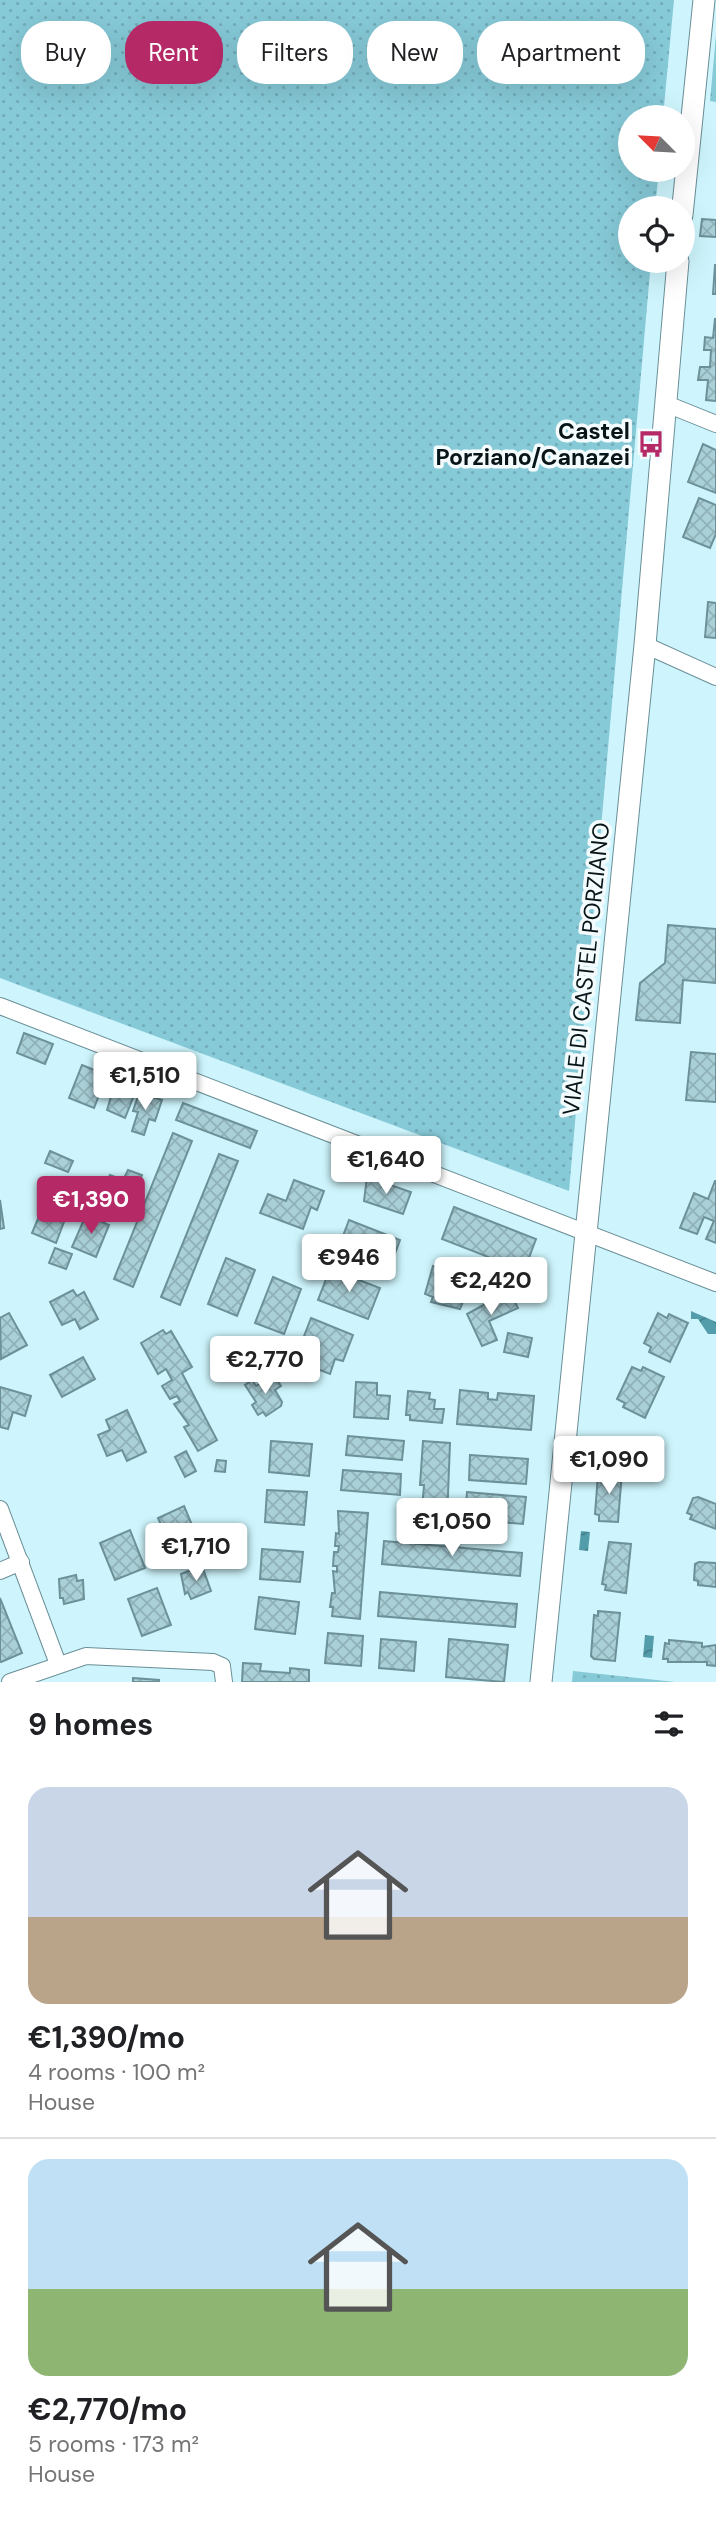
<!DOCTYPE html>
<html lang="en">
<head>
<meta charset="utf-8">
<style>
  :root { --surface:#fff; --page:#f2f2f2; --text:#202124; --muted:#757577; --line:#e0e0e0; --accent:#b42966 }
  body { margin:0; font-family:"DM Sans",sans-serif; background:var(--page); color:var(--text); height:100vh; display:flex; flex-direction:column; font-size:26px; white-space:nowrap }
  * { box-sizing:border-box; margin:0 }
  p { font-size:23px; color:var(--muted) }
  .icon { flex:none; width:38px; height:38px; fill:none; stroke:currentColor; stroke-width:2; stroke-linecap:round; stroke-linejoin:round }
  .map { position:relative; height:1682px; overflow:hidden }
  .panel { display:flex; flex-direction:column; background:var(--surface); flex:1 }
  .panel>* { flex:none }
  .guide { position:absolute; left:21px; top:21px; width:676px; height:63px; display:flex; gap:14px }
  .needle { width:46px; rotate:294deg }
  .controls { position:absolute; left:618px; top:105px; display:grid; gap:14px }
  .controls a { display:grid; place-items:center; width:77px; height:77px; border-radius:50%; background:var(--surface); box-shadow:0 7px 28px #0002; font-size:35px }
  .price { position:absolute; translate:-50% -60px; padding:0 16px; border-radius:7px; background:#fff; color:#222; font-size:23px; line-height:46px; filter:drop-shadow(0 2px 4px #0008) }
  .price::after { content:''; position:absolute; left:50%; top:42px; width:21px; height:16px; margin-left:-10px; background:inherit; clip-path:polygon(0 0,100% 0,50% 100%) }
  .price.on { background:var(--accent); color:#fff }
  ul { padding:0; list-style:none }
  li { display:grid; align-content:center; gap:14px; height:371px; padding:0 28px }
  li+li { border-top:2px solid var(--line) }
  li span { display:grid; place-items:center; height:217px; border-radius:21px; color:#555 }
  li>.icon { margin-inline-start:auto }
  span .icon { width:126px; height:126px; fill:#fffc; stroke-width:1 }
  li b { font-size:30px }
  h2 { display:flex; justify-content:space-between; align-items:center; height:84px; padding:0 28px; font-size:30px }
  .pill { padding:0 24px; border-radius:28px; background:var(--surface); box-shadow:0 7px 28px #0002; font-size:24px; line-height:63px }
  .pill.on { background:var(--accent); color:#fff }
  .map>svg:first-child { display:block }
  .grass { fill:url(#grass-dots) }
  .water { fill:url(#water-waves) }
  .building { fill:url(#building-cross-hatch); stroke:#6d9199; stroke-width:2 }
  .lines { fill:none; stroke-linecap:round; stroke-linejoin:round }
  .street-casing { stroke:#6a8e96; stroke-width:18 }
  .secondary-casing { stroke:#6a8e96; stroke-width:23 }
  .street { stroke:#fff; stroke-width:16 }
  .secondary { stroke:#fff; stroke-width:21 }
  .labels { text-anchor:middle; stroke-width:7; stroke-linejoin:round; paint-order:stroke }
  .poi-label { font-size:23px; font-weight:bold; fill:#071518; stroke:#f4fbfd; text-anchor:end }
  .street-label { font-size:23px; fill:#071518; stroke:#f4fbfd }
</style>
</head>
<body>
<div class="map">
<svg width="716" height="1682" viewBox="0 0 716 1682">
  <defs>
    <pattern id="grass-dots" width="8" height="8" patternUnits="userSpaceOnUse" patternTransform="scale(1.75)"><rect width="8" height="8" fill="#86c9d7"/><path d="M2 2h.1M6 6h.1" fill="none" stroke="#72acb8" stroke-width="1.8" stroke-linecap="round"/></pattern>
    <pattern id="water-waves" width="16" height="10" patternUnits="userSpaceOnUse" patternTransform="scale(1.75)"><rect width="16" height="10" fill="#539dab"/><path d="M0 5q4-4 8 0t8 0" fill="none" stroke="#437f8a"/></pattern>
    <pattern id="building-cross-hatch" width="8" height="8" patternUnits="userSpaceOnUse" patternTransform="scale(1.75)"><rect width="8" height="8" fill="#a9cfd7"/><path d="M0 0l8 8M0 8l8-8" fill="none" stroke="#90b1b8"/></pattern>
  </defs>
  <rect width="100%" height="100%" fill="#cef5fd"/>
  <g class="grass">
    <polygon points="0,0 674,0 663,117 630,117 630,170 659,170 655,208 630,208 630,261 651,261 569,1191 0,978"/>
    <polygon points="716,35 716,102 710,101"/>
    <polygon points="573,1671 675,1682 572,1682"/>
  </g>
  <g class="water">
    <polygon points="691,1311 716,1322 716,1334 708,1334 698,1319 691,1319"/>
    <polygon points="581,1531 590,1532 588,1551 579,1550"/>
    <polygon points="645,1635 654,1636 652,1658 643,1657"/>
  </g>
  <g class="building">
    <polygon points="702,219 716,220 716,237 700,236"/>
    <polygon points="715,265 716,265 716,294 713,294"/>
    <polygon points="715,319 716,319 716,401 706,400 708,380 698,380 700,367 710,367 711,350 704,350 705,337 713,338"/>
    <polygon points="703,444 716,450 716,493 688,482"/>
    <polygon points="699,498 716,505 716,534 710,548 683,537"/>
    <polygon points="708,602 716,603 716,638 705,637"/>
    <polygon points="668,925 716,929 716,983 683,980 680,1023 636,1020 640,983 665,963"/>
    <polygon points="24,1033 53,1044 45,1064 17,1053"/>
    <polygon points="691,1052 716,1054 716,1102 686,1100"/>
    <polygon points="82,1065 107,1075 94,1108 69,1098"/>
    <polygon points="118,1074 139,1083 125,1118 107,1110"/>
    <polygon points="139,1093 162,1100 155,1121 149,1119 144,1135 132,1131 138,1112 133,1111"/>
    <polygon points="183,1103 257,1131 250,1148 176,1120"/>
    <polygon points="173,1133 192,1141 133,1287 114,1279"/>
    <polygon points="50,1151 73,1161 68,1172 45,1163"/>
    <polygon points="219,1154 238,1161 180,1305 161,1297"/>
    <polygon points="128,1170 142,1175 133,1196 105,1184 110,1175 123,1180"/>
    <polygon points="367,1177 411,1192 403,1214 364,1201"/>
    <polygon points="294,1180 324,1191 317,1210 311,1207 303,1229 260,1213 268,1194 286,1201"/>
    <polygon points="715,1181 716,1181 716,1243 706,1239 714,1221 704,1217 697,1234 680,1228 694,1193 708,1199"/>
    <polygon points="47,1197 70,1206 56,1243 32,1233"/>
    <polygon points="0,1200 4,1228 0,1229"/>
    <polygon points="454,1207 536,1239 524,1271 442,1239"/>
    <polygon points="86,1215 109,1225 96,1257 72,1247"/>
    <polygon points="349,1220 400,1240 388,1272 337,1252"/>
    <polygon points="55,1248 72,1254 66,1269 49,1263"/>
    <polygon points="226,1258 255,1270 237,1316 208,1304"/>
    <polygon points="433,1266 458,1276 454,1286 467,1291 460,1309 431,1302 433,1297 425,1294"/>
    <polygon points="330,1269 380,1288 368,1319 318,1300"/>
    <polygon points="273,1277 301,1289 284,1334 255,1323"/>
    <polygon points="73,1290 77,1296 84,1292 98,1319 80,1329 75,1319 62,1325 50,1302"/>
    <polygon points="509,1291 518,1308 489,1321 497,1340 482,1346 467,1314"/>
    <polygon points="9,1313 27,1345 1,1359 0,1318"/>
    <polygon points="658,1313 667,1318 669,1314 688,1323 670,1362 649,1352 651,1347 644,1343"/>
    <polygon points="311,1318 353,1335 343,1361 335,1359 330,1374 299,1362 306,1345 301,1344"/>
    <polygon points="163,1330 166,1334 171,1331 192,1367 182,1373 217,1440 198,1451 184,1427 189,1425 174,1404 180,1401 177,1396 170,1399 162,1386 172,1380 166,1369 158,1374 141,1343"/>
    <polygon points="508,1333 532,1338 528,1357 504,1352"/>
    <polygon points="221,1339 250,1350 244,1368 248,1369 244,1378 214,1367 216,1362 213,1361"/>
    <polygon points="83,1357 95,1379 62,1397 50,1375"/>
    <polygon points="632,1367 641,1371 643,1367 664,1377 645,1418 623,1407 625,1403 617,1399"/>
    <polygon points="274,1375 281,1386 275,1390 282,1402 281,1406 266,1416 263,1412 258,1415 252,1405 256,1402 245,1385 252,1380 256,1386"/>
    <polygon points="356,1382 377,1383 377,1395 390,1396 388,1419 354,1417"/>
    <polygon points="0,1387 31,1396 25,1416 13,1412 8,1429 0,1427"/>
    <polygon points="460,1390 488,1393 488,1399 497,1400 498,1393 534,1396 531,1430 457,1424"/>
    <polygon points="408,1391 430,1393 429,1399 435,1400 434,1409 444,1409 442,1423 410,1420 410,1415 406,1415"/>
    <polygon points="127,1410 146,1452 127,1461 122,1450 107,1456 98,1435 110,1430 106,1420"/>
    <polygon points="348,1436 404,1441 402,1460 346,1455"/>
    <polygon points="271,1441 312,1444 309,1476 269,1472"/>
    <polygon points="423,1441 450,1443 447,1520 433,1519 435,1505 425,1504 423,1498 424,1485 420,1485"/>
    <polygon points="186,1451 196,1471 185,1477 175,1457"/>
    <polygon points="470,1455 528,1459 526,1484 469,1480"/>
    <polygon points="217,1460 226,1461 225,1472 215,1471"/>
    <polygon points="343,1470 401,1474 400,1495 341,1490"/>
    <polygon points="603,1471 622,1472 618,1522 599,1521 599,1515 595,1514 598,1475 602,1475"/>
    <polygon points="267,1490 307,1492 304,1525 265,1522"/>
    <polygon points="467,1492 526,1497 523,1524 465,1519"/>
    <polygon points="698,1497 716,1504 716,1529 690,1519 692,1515 687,1513 693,1498"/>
    <polygon points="184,1506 200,1544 174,1555 158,1518"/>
    <polygon points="338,1511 368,1513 360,1619 332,1616 333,1607 330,1607 332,1593 335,1593 333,1571 337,1572 337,1566 333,1566 334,1552 338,1552 339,1546 335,1546 336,1533 339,1534"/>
    <polygon points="130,1530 145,1568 115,1580 100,1543"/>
    <polygon points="384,1541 522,1553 520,1576 382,1564"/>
    <polygon points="609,1542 631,1544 626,1593 605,1590 606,1585 602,1584"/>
    <polygon points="262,1549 303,1552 300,1582 260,1579"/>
    <polygon points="699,1562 716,1563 716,1587 698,1585 698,1581 694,1580 695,1564"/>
    <polygon points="202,1566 211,1591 191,1599 188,1592 185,1594 181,1574"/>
    <polygon points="76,1575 77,1581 83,1580 84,1599 64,1604 63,1598 60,1598 59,1579"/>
    <polygon points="157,1588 171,1625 142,1636 128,1599"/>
    <polygon points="380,1592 517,1604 515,1627 378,1616"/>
    <polygon points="259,1597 299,1602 295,1634 255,1629"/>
    <polygon points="0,1598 22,1653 1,1662 0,1661"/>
    <polygon points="598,1611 620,1613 615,1661 594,1659 591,1656 594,1615 598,1616"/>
    <polygon points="328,1633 363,1636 361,1666 325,1663"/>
    <polygon points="381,1639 416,1642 414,1671 379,1668"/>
    <polygon points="449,1639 508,1645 504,1682 446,1677"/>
    <polygon points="669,1640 702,1643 702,1647 716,1645 716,1666 707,1665 707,1662 668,1662 668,1659 663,1659 665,1643 669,1644"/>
    <polygon points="243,1663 261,1664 260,1671 290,1673 290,1668 309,1670 309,1682 242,1682"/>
    <polygon points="133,1678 159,1680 159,1682 133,1682"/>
  </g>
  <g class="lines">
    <defs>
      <g id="street">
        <polyline points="664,403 716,424"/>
        <polyline points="645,645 716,677"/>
        <polyline points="0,1006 716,1283"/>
        <polyline points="0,1509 58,1664"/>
        <polyline points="0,1571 21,1562"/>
        <polyline points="10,1682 86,1656 213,1662 222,1666 224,1682"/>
      </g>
      <g id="secondary">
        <polyline points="682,215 704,0"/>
        <polyline points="541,1682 645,645 678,261"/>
      </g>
    </defs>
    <use href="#street" class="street-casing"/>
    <use href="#secondary" class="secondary-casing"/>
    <use href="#street" class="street"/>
    <use href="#secondary" class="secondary"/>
  </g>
  <defs>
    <symbol id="bus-bare" viewBox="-9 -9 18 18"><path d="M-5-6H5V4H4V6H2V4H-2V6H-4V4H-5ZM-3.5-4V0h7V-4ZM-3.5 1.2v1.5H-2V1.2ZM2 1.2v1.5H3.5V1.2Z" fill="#b42966" stroke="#f4fbfd" stroke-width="2.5" paint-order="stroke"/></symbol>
  </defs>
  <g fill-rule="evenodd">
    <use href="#bus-bare" x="632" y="425" width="38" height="38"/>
  </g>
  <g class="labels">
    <g class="poi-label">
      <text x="630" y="439">Castel<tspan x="630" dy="26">Porziano/Canazei</tspan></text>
    </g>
    <g class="street-label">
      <text transform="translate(586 969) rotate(-84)" y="8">VIALE DI CASTEL PORZIANO</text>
    </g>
  </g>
</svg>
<div class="controls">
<a><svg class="needle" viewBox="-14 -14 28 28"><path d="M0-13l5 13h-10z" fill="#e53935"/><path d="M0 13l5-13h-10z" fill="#757577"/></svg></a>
<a><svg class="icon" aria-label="locate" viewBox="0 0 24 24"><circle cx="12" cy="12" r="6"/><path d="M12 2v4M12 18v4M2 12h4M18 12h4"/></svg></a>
</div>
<b class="price" style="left:145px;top:1112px">€1,510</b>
<b class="price" style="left:386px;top:1196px">€1,640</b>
<b class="price on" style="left:91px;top:1236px">€1,390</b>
<b class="price" style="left:349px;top:1294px">€946</b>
<b class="price" style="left:491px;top:1317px">€2,420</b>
<b class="price" style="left:265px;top:1396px">€2,770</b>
<b class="price" style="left:609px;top:1496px">€1,090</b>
<b class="price" style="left:452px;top:1558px">€1,050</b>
<b class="price" style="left:196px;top:1583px">€1,710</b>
<div class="guide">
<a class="pill">Buy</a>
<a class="pill on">Rent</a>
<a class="pill">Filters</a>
<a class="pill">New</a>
<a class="pill">Apartment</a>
</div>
</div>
<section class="panel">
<h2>9 homes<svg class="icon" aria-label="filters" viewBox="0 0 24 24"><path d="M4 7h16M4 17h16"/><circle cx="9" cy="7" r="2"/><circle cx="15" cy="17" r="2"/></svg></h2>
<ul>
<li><span style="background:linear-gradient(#c9d6e8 60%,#b9a48a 0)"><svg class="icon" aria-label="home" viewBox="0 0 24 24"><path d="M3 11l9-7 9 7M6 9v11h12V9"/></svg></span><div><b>€1,390/mo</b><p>4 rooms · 100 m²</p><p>House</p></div></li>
<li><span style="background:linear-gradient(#bfe0f5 60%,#8fb573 0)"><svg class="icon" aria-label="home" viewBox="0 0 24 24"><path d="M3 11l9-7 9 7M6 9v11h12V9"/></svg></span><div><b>€2,770/mo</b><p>5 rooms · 173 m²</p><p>House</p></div></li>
</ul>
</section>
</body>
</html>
